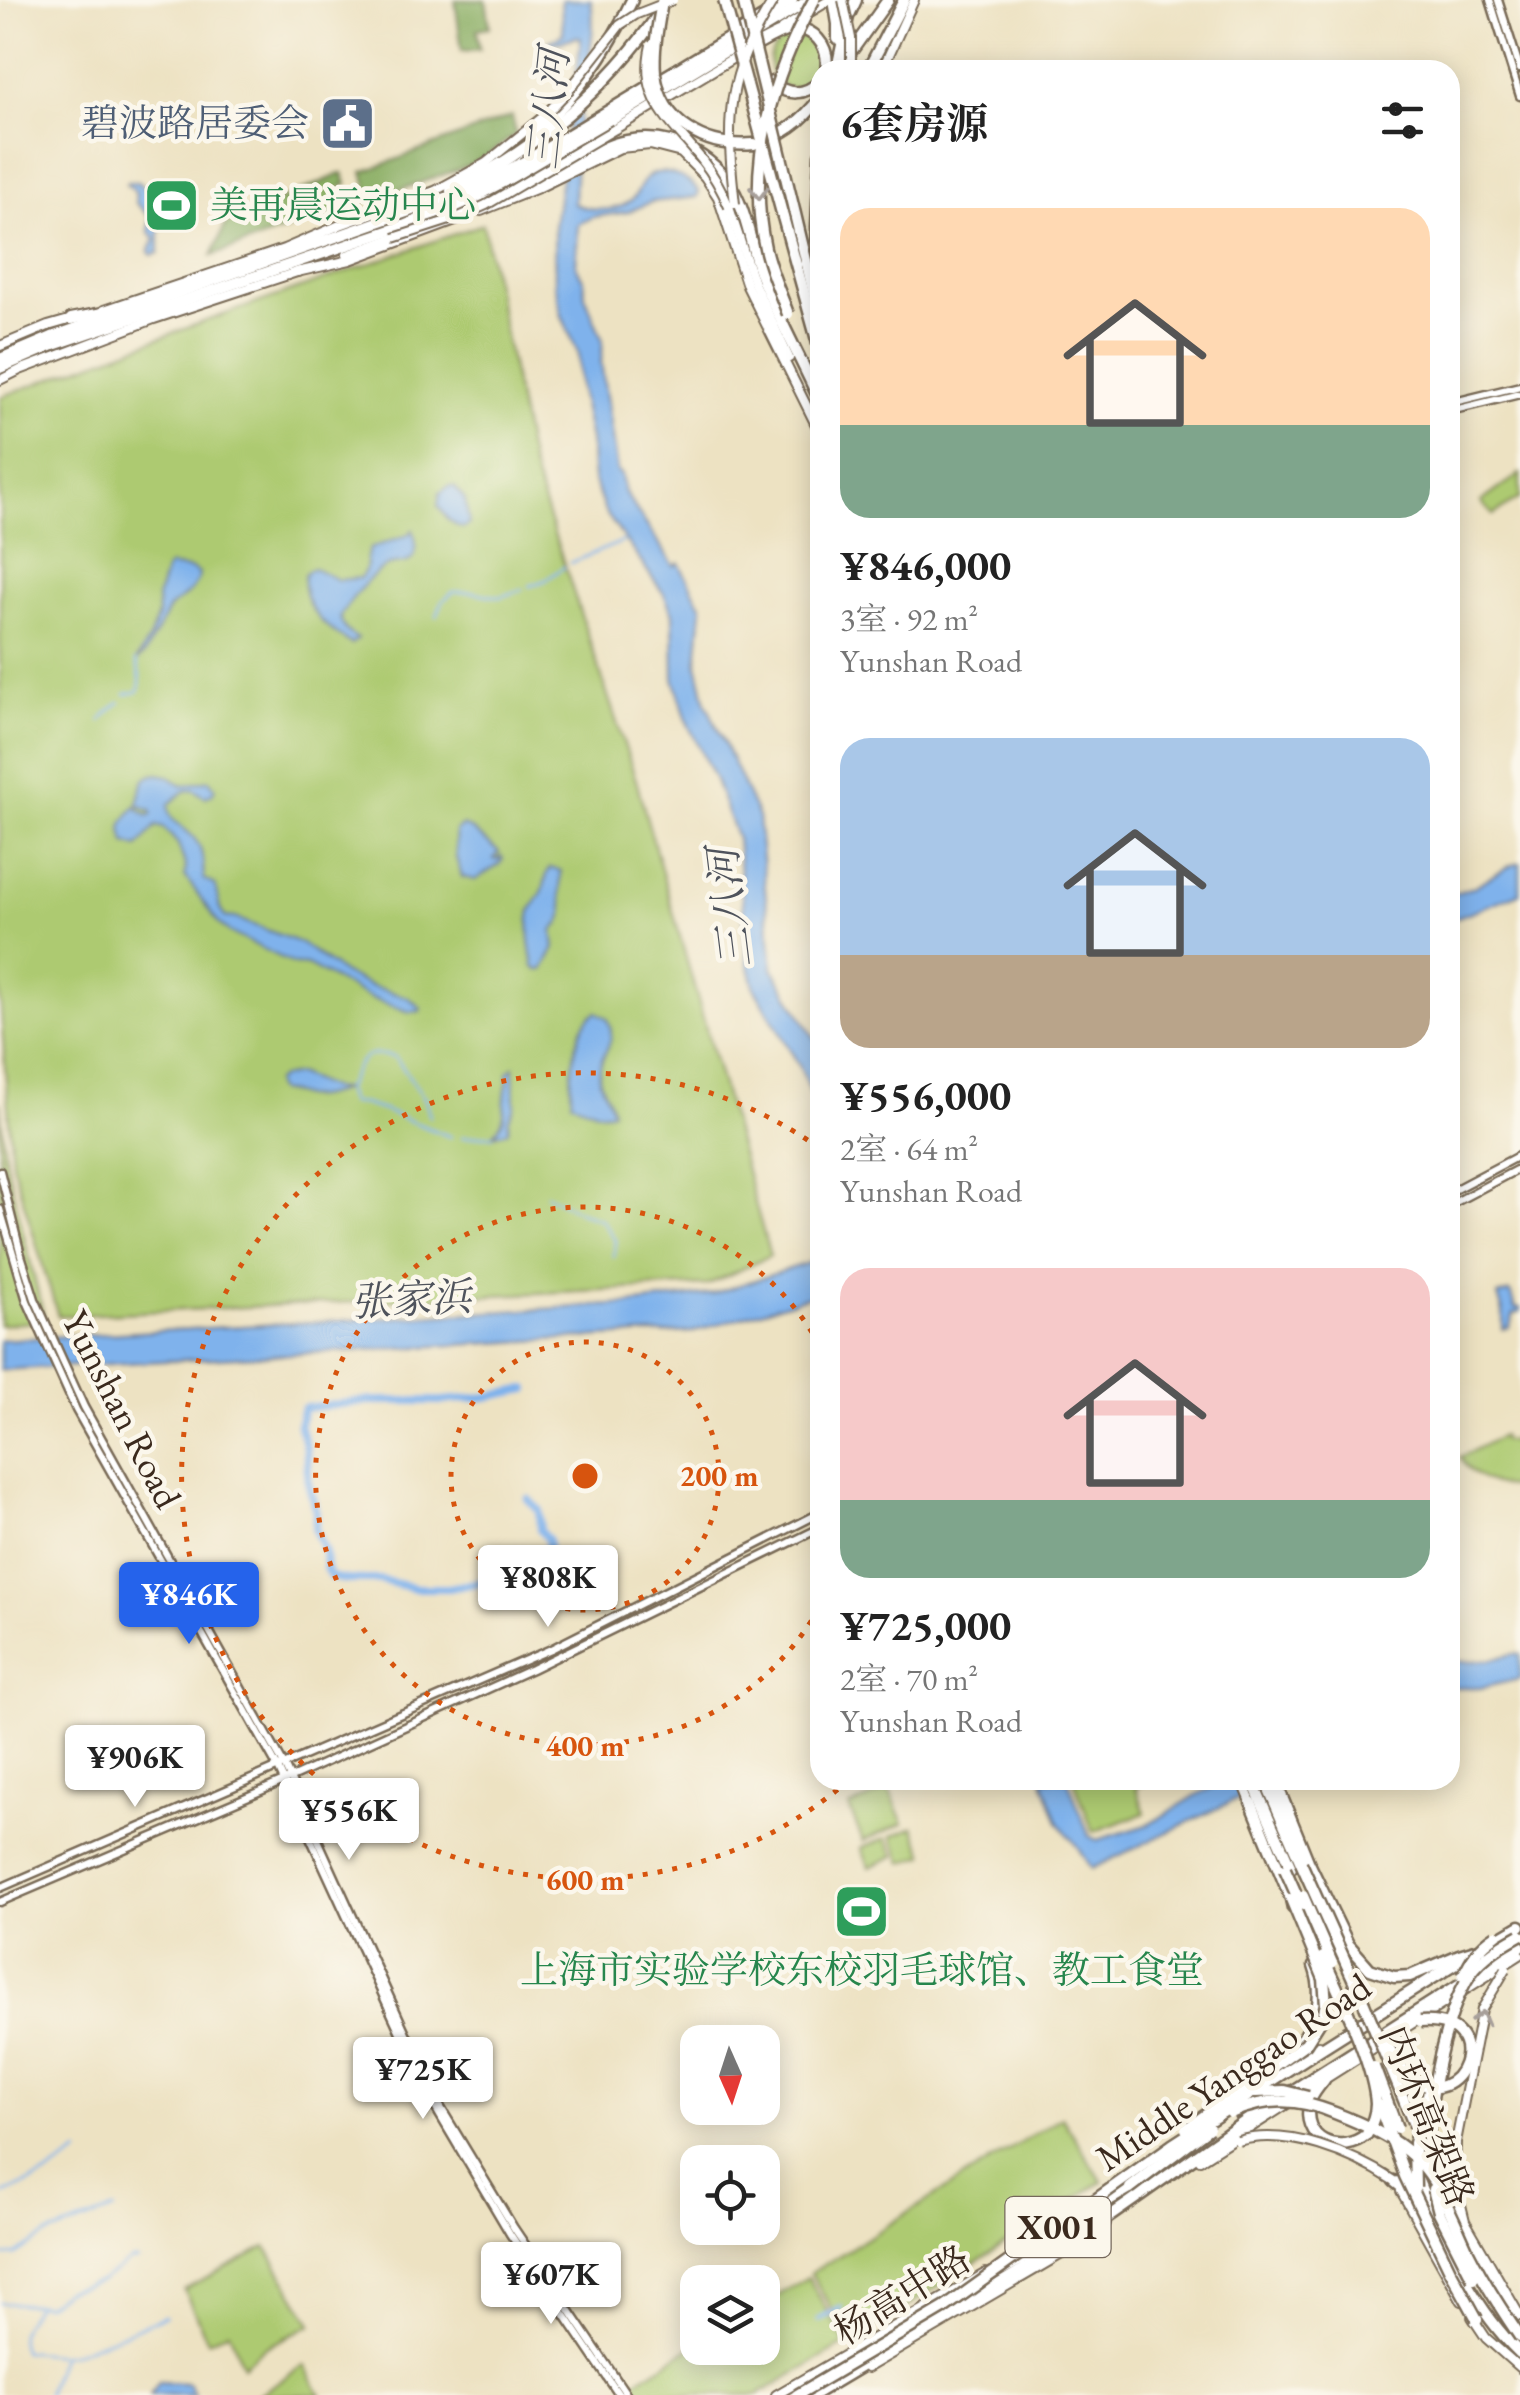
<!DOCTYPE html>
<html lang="zh">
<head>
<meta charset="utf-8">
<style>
  :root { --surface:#fff; --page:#f6f6f6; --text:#222; --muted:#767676; --accent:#2563eb }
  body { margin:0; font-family:"EB Garamond","Noto Serif SC",serif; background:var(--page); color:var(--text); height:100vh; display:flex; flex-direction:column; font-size:38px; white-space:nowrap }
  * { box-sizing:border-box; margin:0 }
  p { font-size:32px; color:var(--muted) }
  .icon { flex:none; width:55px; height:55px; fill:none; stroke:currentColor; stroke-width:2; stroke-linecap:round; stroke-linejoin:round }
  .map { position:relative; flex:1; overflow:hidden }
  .side { position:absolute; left:810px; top:60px; width:650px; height:1730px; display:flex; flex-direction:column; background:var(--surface); border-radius:30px; box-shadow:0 5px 25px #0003 }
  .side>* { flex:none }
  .needle { width:65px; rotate:177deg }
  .fabs { position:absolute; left:680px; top:2025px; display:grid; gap:20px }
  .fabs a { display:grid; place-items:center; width:100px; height:100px; border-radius:20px; background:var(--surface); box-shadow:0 5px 25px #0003; font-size:50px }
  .price { position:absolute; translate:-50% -85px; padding:0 22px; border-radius:10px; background:#fff; color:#222; font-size:32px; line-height:65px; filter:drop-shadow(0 2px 5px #0008) }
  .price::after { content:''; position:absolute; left:50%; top:60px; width:30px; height:22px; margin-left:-15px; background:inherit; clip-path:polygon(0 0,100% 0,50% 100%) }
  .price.selected { background:var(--accent); color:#fff }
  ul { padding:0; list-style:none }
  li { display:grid; align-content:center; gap:20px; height:530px; padding:0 30px }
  li span { display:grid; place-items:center; height:310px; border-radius:30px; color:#555 }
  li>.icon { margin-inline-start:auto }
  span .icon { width:180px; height:180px; fill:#fffc; stroke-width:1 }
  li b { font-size:42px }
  h2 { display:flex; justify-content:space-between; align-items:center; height:120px; padding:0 30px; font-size:42px }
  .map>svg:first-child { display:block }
  .green { fill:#adca71; stroke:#747a48; stroke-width:2.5 }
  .forest { fill:#8aae63; stroke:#626c40; stroke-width:2.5 }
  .water { fill:#7fb2ec; stroke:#5d6e85; stroke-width:2.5 }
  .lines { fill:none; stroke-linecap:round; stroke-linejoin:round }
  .stream { stroke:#7fb2ec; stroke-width:2.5 }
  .canal { stroke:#7fb2ec; stroke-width:5 }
  .river { stroke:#7fb2ec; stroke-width:8 }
  .secondary-casing { stroke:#796a57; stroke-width:11 }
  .primary-casing { stroke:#796a57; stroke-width:12 }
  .highway-casing { stroke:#796a57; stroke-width:15 }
  .secondary { stroke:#fff; stroke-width:6 }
  .primary { stroke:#fff; stroke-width:8 }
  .highway { stroke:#fff; stroke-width:10 }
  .primary-bridge-casing { stroke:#796a57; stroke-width:12; stroke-linecap:butt }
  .highway-bridge-casing { stroke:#796a57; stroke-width:15; stroke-linecap:butt }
  .primary-bridge { stroke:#fff; stroke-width:8 }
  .highway-bridge { stroke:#fff; stroke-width:10 }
  .oneway { stroke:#a79f9a }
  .ring { fill:none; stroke:#d7540e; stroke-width:5; stroke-dasharray:5 10 }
  .labels { text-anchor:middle; stroke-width:9; stroke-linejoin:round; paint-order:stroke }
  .shield { fill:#fbf7ec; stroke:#75685c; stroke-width:2.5 }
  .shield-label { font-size:35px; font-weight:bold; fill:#3b2a1e }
  .service-label { font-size:38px; fill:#4e5e75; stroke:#fbf7ec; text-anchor:end }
  .leisure-label { font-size:38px; fill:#27864d; stroke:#fbf7ec; text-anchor:start }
  .street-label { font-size:38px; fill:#3b2a1e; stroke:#fbf7ec }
  .water-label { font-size:40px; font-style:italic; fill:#4f535c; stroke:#fbf7ec }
  .centre { fill:#d7540e; stroke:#fbf7ec; stroke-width:5 }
  .ring-label { font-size:30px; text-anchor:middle; font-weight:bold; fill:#d7540e; stroke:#fbf7ec; stroke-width:9; stroke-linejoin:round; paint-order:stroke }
</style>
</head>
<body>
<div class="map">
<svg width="1520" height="2395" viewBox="0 0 1520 2395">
  <rect width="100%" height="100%" fill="#fbf7ec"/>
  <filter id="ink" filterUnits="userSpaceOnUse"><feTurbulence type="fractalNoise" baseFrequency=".01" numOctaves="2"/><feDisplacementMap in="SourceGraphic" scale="20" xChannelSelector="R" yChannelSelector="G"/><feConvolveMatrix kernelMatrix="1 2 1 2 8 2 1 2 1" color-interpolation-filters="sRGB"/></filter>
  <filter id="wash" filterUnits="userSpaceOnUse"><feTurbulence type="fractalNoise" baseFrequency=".0048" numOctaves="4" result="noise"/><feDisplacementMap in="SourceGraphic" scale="40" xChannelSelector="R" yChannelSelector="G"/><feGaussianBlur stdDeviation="2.25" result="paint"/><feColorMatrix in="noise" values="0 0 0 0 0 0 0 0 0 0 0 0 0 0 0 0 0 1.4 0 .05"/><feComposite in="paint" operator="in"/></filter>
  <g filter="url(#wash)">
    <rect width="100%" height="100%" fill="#ede2c2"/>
    <g class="green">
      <circle cx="796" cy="63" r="26"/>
      <polygon points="483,224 531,465 636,780 770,1256 707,1285 58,1316 12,1163 0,998 0,397 203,322"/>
      <polygon points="1520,474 1520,498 1493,515 1481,502"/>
      <polygon points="0,1102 6,1164 45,1321 0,1325"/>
      <path d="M1502 1436 1503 1441 1520 1440V1487C1496 1488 1471 1479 1460 1457Z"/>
      <polygon points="1074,1780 1155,1780 1136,1787 1145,1813 1093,1832"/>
      <polygon points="889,1790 904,1823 863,1841 849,1807"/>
      <polygon points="914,1827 925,1855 903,1863 892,1836"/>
      <polygon points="887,1838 895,1856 870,1867 861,1848"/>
      <polygon points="856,1896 864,1900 873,1922 861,1929 850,1902"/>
      <polygon points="1062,2117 1102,2181 850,2343 811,2273"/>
      <polygon points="266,2247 312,2324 263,2349 243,2366 229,2331 208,2341 184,2290"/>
      <polygon points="808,2277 846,2344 757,2395 638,2395 631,2384 697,2344 698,2348 762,2348 763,2305"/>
      <polygon points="304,2365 321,2395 258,2395"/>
    </g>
    <g class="forest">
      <polygon points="455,0 486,0 490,27 477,29 480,49 462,51"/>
      <polygon points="512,116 516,134 487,156 468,166 212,256 226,223 343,173 347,184 337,189 343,203 369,194 363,172"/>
    </g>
    <g class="water">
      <path d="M561 0H591C596 33 589 54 584 86 578 125 575 165 574 204 590 210 614 213 629 202 637 197 638 190 643 182 656 162 689 177 699 192L697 197 651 202 628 212 593 217 578 224 576 266 584 281 585 296 603 341 601 362 617 471 621 475 625 493 674 566 679 563 702 607 697 664 706 703 758 817 773 969 820 1047V1114L799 1065 755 989 748 963 737 839 715 780 688 724 674 678 673 614 664 594 605 512 593 479 590 440 580 389 578 353 562 316 555 283 554 226 581 40 580 37H576L548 45 547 43 563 34Z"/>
      <polygon points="128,182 138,182 148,193 149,205 158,214 163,227 159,232 159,253 152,255 149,252 155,239 149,231 150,217 136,203 135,191 126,184"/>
      <path d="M449 486 455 487 465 500 469 524 464 528C451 526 444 515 438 505L440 493Z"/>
      <path d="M413 530C415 538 418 547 414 555 409 568 395 560 385 567 367 578 352 598 340 616 343 630 347 632 358 639L351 644C330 630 307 614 304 587 303 576 303 572 314 568L338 580 360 578C370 569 363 557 371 548L408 535Z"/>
      <path d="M170 566C181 570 189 565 199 574 198 588 181 600 170 607L144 655 136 661 150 637 158 615 157 598 166 569Z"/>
      <path d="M158 774 168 776 182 786 209 780 215 788 212 794 205 797 193 789 185 791 169 804C166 825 189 826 198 844 204 855 203 867 204 879L215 885 220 909 225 917 235 918 301 943 344 974 371 986 408 997 421 1008 420 1011 410 1012 370 998 307 965 294 964 229 932 219 924 185 876 186 867 178 844 164 828 156 826 138 847 126 843C118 824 123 823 135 807L149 816 152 814 151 810 137 805C144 792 137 776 158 774Z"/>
      <polygon points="462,826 471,829 499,852 494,859 498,860 501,856 503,859 499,865 475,880 462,877 456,858 455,831"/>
      <polygon points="1520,863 1520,893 1450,920 1450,895 1473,887 1510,866"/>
      <path d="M550 868 561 871C561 879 559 890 561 898 565 914 565 918 553 931L555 948 543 970H538L534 967C531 948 527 930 531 911 533 904 540 898 543 890 546 881 545 875 550 868Z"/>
      <path d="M597 1012 607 1018C619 1044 601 1049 599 1073 598 1086 611 1098 612 1111 597 1116 587 1105 572 1102 568 1079 575 1022 597 1012Z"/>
      <path d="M514 1067 515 1107 509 1118 508 1131 493 1135C506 1120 504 1114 505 1097 505 1088 509 1082 508 1072Z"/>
      <path d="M297 1074 333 1089H345C334 1094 315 1099 303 1097 293 1095 290 1090 279 1092L275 1087V1081L281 1077Z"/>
      <polygon points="820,1259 820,1293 692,1332 0,1370 0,1340 630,1304 712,1294"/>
      <polygon points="1510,1292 1515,1308 1520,1308 1520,1312 1514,1314 1509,1328 1503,1329 1503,1312 1498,1296"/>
      <polygon points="1513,1654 1520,1654 1520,1679 1480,1688 1450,1688 1450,1662 1489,1660"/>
      <polygon points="1043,1780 1068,1780 1089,1836 1097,1840 1148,1825 1195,1796 1228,1780 1284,1780 1239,1798 1091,1869 1079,1849 1058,1822"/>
      <polygon points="159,2382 188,2383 194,2395 150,2395"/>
    </g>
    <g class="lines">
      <g class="stream">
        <polyline points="570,563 624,541"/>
        <polyline points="530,586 546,580 564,567"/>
        <polyline points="437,616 443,601 453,592 472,592 500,597 523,589"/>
        <path d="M126 694 137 692C143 682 139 671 136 661"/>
        <polyline points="101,721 107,713 120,702"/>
        <path d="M430 1117 425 1099 395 1057C358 1049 362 1061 345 1089L350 1103 363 1104 385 1111 451 1137"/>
        <polyline points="462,1137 493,1135"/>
        <polyline points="546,1194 584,1214 602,1220 615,1240 614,1256"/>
        <polyline points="0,2196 47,2175 79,2153"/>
        <polyline points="0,2256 16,2255 45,2236 114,2210"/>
        <polyline points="0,2303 46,2305 65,2291 101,2281 131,2260 138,2260"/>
        <path d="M37 2305C27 2320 13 2333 23 2351L60 2355 77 2352 165 2316"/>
        <polyline points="47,2395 60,2357"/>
      </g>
      <polyline class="canal" points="819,2320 841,2308"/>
      <polyline class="river" points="527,1389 487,1397 442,1401 368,1401 304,1408 299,1424 306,1446 309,1486 316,1511 315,1530 325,1552 326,1568 331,1577 347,1580 380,1580 414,1588 449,1588 534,1572 549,1566 548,1540 540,1530 539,1510 528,1499"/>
    </g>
  </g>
  <g filter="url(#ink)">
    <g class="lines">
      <defs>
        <g id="secondary">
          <polyline points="1490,0 1520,96"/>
          <polyline points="1498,0 1520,69"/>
          <polyline points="1450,403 1520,386"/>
          <polyline points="1450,411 1520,394"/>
          <polyline points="0,1171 21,1255 35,1299 84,1407 284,1765 437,2101 514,2228 627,2395"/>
          <polyline points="1450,1192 1520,1155"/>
          <polyline points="1450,1205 1520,1168"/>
          <polyline points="0,1209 27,1301 76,1410 278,1768 433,2104 510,2234 619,2395"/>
          <polyline points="0,1888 551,1649 820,1513"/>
          <polyline points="0,1902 291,1778 532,1669 820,1528"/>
        </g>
        <g id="primary">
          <polyline points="782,29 830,0"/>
          <polyline points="882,70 914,0"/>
          <polyline points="615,129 740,54"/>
          <polyline points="729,207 754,283 789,358"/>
          <polyline points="481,211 538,188 620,148 650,145 681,153 705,177 718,197 747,286 820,433"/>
          <polyline points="347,255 394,238"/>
          <polyline points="297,272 350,260 458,220"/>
          <polyline points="104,310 284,249 340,225 435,191 486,163 544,116"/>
          <polyline points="0,346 48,326 76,318"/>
          <polyline points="0,380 20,370 154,319 300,271"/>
          <polyline points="1242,1780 1251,1802"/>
          <polyline points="1271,2073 1319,2045"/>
          <polyline points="1300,2095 1520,1955"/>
          <polyline points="1456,2142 1455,2181 1465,2221 1520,2316"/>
          <polyline points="1200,2160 1289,2103"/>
          <polyline points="1401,2191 1462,2301"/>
          <polyline points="1004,2270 1093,2223"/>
          <polyline points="1472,2317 1486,2338 1520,2368"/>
          <polyline points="867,2368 1072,2248 1096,2232 1106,2224"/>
          <polyline points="776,2395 986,2273"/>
        </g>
        <g id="highway">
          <polyline points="834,0 838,24 838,39"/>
          <path d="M752 48C772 37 799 17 818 39 826 48 828 59 826 70"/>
          <polyline points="838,64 848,17 856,0"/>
          <polyline points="838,70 888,0"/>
          <polyline points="868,70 904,0"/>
          <path d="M772 82C787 96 805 96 820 81"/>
          <path d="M536 131C578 96 609 49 632 0"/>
          <path d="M755 144C783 135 802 122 820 98"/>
          <polyline points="820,155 817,227 820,297"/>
          <path d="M451 191C534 151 608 88 660 12"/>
          <path d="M508 194C527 187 546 179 564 169 584 159 604 145 627 141 674 132 721 158 739 202 750 228 753 257 764 283 781 323 802 361 820 401"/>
          <polyline points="456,211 492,200"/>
          <polyline points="795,214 820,319"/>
          <polyline points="783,217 820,351"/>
          <polyline points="71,319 108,312"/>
          <polyline points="0,359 52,337 466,191 524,162 792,0"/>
          <polyline points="0,368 56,344 406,225 470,199 547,159 810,0"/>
          <polyline points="1252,1780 1291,1868"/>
          <polyline points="1265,1780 1301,1863"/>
          <polyline points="1275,1780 1308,1861 1348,1944 1370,1969 1394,1977 1410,1976 1459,1955 1482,1948"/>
          <polyline points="1251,1802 1291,1899 1293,1908"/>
          <polyline points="1491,1943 1520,1926"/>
          <path d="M1293 2049C1317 2026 1325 1997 1314 1966"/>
          <polyline points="1314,2053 1463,1959"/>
          <path d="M1324 2080C1319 2086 1313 2093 1310 2101 1299 2139 1339 2157 1367 2134"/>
          <polyline points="1415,2126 1485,2272 1511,2315"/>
          <path d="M1416 2176C1440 2235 1473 2309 1520 2353"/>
          <polyline points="1394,2181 1417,2199"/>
          <polyline points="1068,2224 1130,2188"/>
          <polyline points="813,2395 1093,2228 1250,2118 1520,1946"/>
        </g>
      </defs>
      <use href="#secondary" class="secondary-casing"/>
      <use href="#primary" class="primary-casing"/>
      <use href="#highway" class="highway-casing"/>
      <use href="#secondary" class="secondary"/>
      <use href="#primary" class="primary"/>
      <use href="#highway" class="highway"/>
      <defs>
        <g id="primary-bridge">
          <polyline points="843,0 851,38 851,70"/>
          <path d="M651 45C638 100 671 121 702 160 713 174 722 190 729 207"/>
          <polyline points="544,116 569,90 620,25 637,14 673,0"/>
          <path d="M735 204C725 117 726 76 774 0"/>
          <polyline points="394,238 459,217 486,205 615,129"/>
          <path d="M1238 2141C1288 2127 1352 2153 1394 2181"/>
          <polyline points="1456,2142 1482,2009 1506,1969"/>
        </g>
        <g id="highway-bridge">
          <polyline points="724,0 783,217"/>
          <polyline points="743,0 795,214"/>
          <path d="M662 2C658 25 653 49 655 73 661 125 707 148 754 144"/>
          <path d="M788 314C780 292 770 271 765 248 746 163 773 74 814 0"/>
          <polyline points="1301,1863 1364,2003 1413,2122"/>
          <polyline points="1285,1869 1301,1905"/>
          <polyline points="1303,1896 1332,1963"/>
          <path d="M1323 1957C1340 1995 1374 2064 1376 2104 1376 2115 1372 2124 1367 2134"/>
          <path d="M1463 1976C1471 1959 1479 1946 1496 1935"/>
          <path d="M1387 2045C1394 2056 1400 2068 1410 2077 1460 2119 1502 2017 1420 2022"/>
          <polyline points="1374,2067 1397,2128"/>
          <polyline points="1256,2092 1284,2091 1308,2097"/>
          <polyline points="1379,2105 1405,2176 1450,2270 1477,2319"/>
          <path d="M1231 2113C1267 2097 1298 2098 1335 2113 1363 2124 1393 2137 1415 2158 1441 2184 1453 2219 1468 2251 1483 2281 1501 2309 1520 2337"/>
          <polyline points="1186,2129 1306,2043 1323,2016 1326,2004 1324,1979 1291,1899"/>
          <path d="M1430 2172C1421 2127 1444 2011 1471 1973 1483 1956 1502 1945 1520 1935"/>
          <polyline points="1130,2188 1209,2128"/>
          <polyline points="1415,2188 1414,2143 1430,2088"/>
          <polyline points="1433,2189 1439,2212 1473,2279"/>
          <polyline points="797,2395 944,2308 1172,2145 1314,2053"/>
        </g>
      </defs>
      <use href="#primary-bridge" class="primary-bridge-casing"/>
      <use href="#highway-bridge" class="highway-bridge-casing"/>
      <use href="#primary-bridge" class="primary-bridge"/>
      <use href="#highway-bridge" class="highway-bridge"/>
    </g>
    <defs><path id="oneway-chevron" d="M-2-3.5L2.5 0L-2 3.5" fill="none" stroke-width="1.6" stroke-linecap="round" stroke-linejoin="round" transform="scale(2.5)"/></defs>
    <g class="oneway">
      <use href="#oneway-chevron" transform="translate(759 193) rotate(89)"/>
      <use href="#oneway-chevron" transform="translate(1481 2018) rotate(-75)"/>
    </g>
  </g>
  <g class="ring">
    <circle cx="585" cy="1476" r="134"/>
    <path d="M819 1608A269 269 0 1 1 819 1344"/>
    <path d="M849 1780A403 403 0 1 1 819 1148"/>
  </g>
  <defs>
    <symbol id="civic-square" viewBox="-11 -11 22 22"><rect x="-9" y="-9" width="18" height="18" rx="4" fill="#5c6f8a" stroke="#fbf7ec"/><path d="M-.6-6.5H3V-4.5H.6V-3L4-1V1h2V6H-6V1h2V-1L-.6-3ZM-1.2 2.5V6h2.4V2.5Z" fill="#fff"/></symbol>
    <symbol id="stadium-square" viewBox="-11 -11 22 22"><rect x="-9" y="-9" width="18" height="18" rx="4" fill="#2e9e5b" stroke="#fbf7ec"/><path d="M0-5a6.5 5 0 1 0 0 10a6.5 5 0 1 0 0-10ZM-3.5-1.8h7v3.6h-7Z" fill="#fff"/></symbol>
  </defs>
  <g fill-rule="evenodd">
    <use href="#civic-square" x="316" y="92" width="63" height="63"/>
    <use href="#stadium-square" x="140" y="174" width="63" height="63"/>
    <use href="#stadium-square" x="830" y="1880" width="63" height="63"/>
  </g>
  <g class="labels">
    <rect class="shield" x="1005.5" y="2197" width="105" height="60" rx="8"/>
    <g class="shield-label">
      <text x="1058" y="2239">X001</text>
    </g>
    <g class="service-label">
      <text x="309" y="136">碧波路居委会</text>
    </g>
    <g class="leisure-label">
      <text x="210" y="218">美再晨运动中心</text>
      <text x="862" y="1983" text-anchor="middle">上海市实验学校东校羽毛球馆、教工食堂</text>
    </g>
    <g class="street-label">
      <text transform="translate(122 1409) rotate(63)" y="13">Yunshan Road</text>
      <text transform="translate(1233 2072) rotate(-34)" y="13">Middle Yanggao Road</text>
      <text transform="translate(1427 2116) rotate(68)" y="13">内环高架路</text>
      <text transform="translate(902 2295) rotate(-32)" y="13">杨高中路</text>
    </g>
    <g class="water-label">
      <text transform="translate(548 109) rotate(-84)" y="14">三八河</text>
      <text transform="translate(729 908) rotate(-97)" y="14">三八河</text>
      <text transform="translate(411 1299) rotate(-3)" y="14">张家浜</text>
    </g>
  </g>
  <circle cx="585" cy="1476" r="15" class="centre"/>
  <g class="ring-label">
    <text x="719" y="1486">200 m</text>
    <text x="585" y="1756">400 m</text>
    <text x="585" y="1890">600 m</text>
  </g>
</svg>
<div class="fabs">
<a><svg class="needle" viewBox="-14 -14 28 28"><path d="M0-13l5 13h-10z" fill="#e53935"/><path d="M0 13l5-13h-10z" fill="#767676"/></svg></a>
<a><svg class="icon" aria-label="locate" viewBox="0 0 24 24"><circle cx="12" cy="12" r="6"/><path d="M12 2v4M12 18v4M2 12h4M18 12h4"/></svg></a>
<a><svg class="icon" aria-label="layers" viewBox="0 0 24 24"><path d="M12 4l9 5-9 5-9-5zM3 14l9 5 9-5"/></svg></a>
</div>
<b class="price" style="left:548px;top:1630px">¥808K</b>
<b class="price selected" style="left:189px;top:1647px">¥846K</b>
<b class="price" style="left:135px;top:1810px">¥906K</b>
<b class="price" style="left:349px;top:1863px">¥556K</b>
<b class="price" style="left:423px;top:2122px">¥725K</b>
<b class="price" style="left:551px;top:2327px">¥607K</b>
<section class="side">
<h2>6套房源<svg class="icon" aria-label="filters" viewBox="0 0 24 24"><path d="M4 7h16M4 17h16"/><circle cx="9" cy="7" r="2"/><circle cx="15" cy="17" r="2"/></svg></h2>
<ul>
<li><span style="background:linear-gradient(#ffd9b3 70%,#7fa58c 0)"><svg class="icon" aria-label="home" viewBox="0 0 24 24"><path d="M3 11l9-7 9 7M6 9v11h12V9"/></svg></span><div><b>¥846,000</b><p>3室 · 92 m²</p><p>Yunshan Road</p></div></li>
<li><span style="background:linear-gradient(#a9c7e8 70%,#b9a48a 0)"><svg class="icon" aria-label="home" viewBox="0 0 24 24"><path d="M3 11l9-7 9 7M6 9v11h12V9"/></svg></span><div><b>¥556,000</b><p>2室 · 64 m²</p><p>Yunshan Road</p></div></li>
<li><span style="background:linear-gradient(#f6c9c9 75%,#7fa58c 0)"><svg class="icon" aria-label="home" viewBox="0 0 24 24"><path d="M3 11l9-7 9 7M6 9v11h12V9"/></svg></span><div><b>¥725,000</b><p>2室 · 70 m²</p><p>Yunshan Road</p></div></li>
</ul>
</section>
</div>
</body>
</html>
